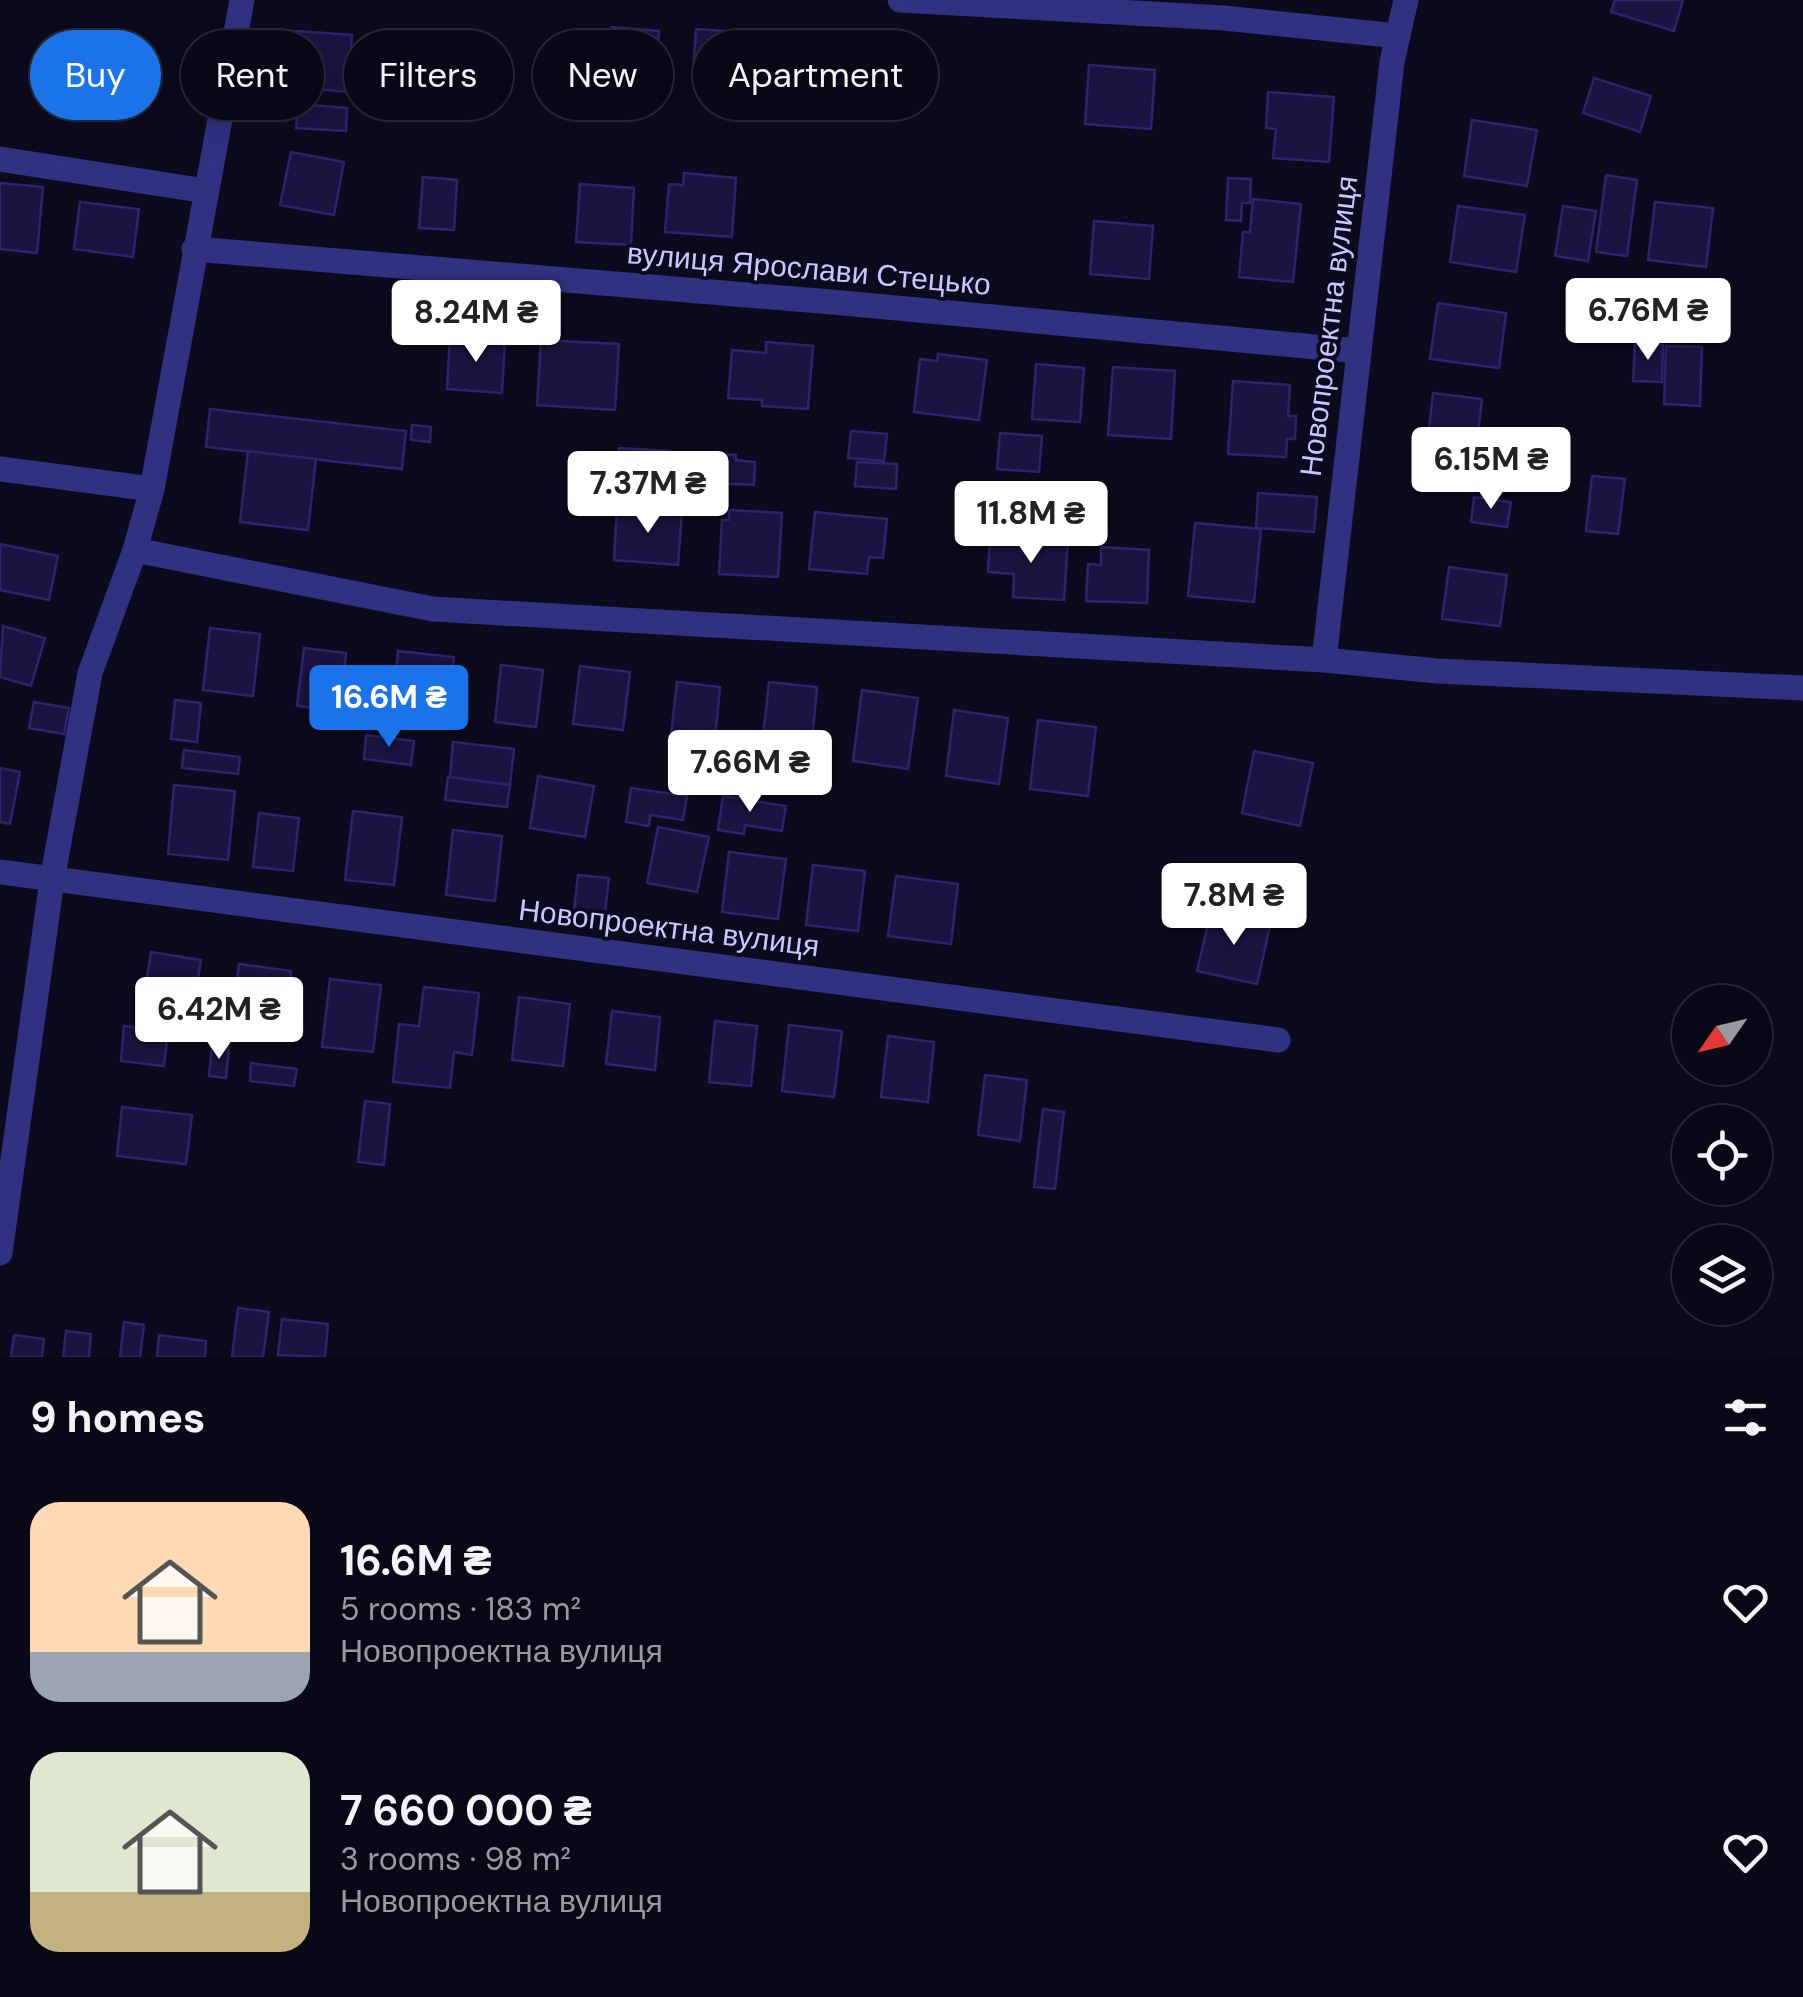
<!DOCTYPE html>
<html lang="en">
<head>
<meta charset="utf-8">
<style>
  :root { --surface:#090816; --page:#171623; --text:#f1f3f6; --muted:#999aa1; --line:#292935; --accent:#1a73e8 }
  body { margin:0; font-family:"DM Sans",sans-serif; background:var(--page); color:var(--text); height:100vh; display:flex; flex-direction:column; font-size:38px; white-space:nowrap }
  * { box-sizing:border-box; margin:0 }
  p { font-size:32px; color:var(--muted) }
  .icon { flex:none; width:55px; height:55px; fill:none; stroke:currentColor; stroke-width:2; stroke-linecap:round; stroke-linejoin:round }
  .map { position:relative; height:1357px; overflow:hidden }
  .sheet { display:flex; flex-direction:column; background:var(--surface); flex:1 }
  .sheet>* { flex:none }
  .guide { position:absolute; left:30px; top:30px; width:1000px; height:90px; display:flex; gap:20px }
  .needle { width:65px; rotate:236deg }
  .controls { position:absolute; left:1672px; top:985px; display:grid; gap:20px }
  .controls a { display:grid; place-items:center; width:100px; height:100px; border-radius:50%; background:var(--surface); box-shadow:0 10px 40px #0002,0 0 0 2px var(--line); font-size:50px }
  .price { position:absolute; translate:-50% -85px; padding:0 22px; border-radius:10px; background:#fff; color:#222; font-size:32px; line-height:65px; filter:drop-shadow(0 2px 5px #0008) }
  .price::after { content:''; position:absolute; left:50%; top:60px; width:30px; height:22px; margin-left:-15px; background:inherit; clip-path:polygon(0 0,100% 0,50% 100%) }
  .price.active { background:var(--accent); color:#fff }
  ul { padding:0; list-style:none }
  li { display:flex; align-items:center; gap:30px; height:250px; padding:0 30px }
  li span { display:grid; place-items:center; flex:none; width:280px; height:200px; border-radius:30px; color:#555 }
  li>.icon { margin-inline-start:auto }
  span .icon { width:120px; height:120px; fill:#fffc; stroke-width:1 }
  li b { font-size:42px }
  h2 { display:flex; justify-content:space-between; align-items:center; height:120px; padding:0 30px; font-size:42px }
  .chip { padding:0 35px; border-radius:45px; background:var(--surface); box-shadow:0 10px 40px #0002,0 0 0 2px var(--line); font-size:35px; line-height:90px }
  .chip.active { background:var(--accent); color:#fff }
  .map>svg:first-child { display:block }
  .building { fill:#1a1440; stroke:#2e236e; stroke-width:2.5 }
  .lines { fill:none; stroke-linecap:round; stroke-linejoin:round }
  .street { stroke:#303181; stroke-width:25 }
  .labels { text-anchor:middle; stroke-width:8; stroke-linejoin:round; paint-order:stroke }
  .street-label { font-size:30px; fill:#c9c6ff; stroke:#0c0a1d }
</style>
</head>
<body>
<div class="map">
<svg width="1803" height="1357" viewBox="0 0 1803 1357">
  <rect width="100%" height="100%" fill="#0c0a1d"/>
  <g class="building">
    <polygon points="1615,0 1683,0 1674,31 1611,12"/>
    <polygon points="612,27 659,31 655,90 607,86"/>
    <polygon points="696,29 764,34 761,77 693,72"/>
    <polygon points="296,31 352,35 348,92 291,87"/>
    <polygon points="1089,65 1155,70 1151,129 1085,124"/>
    <polygon points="1594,78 1651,96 1640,132 1583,113"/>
    <polygon points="1268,92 1334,97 1329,162 1273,158 1276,129 1266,128"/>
    <polygon points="298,104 347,108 346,131 296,128"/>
    <polygon points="1472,120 1537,130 1527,186 1464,176"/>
    <polygon points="291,152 344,162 334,215 280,205"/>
    <polygon points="684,173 736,178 732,237 665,232 669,184 683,185"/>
    <polygon points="1606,175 1637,180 1627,256 1596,252"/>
    <polygon points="423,177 457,180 454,230 419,228"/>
    <polygon points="1228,178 1251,179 1250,203 1242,203 1241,221 1226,220"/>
    <polygon points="0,183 43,187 37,253 0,249"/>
    <polygon points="580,184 634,188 631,245 576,242"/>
    <polygon points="1253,199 1301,204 1293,282 1239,277 1243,232 1250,232"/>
    <polygon points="80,202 139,209 133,257 74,249"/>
    <polygon points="1655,202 1713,208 1706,267 1648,260"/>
    <polygon points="1458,206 1525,215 1516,272 1450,262"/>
    <polygon points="1563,206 1596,211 1588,261 1555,256"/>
    <polygon points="1094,221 1153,226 1149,279 1090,274"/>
    <polygon points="1438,303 1506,313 1499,368 1430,359"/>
    <polygon points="450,337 505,341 502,393 447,389"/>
    <polygon points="541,340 619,344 615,410 537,405"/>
    <polygon points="766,342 813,346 808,409 762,406 762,400 728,398 732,350 766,353"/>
    <polygon points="1635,344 1663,345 1662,382 1633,381"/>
    <polygon points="1666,346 1702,347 1700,406 1664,404"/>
    <polygon points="938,354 987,360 979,420 914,412 920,359 937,361"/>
    <polygon points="1036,364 1084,368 1080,422 1032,419"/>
    <polygon points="1113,367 1175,371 1171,439 1108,435"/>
    <polygon points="1233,381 1290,385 1288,416 1296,416 1295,439 1287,439 1286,457 1228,454"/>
    <polygon points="1433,393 1482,399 1475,461 1426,456"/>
    <polygon points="210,409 406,431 402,469 206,447"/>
    <polygon points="412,425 431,427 430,442 411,440"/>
    <polygon points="851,431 887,434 884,461 848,458"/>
    <polygon points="1000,433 1042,436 1039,472 997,469"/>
    <polygon points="619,448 670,451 669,485 617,482"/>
    <polygon points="248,451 316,459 308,530 240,522"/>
    <polygon points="712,454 736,455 736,460 755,462 754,485 711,483"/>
    <polygon points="857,462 897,464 896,489 855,486"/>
    <polygon points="1592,476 1625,479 1618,534 1586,531"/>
    <polygon points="1258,493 1317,497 1314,532 1256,528"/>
    <polygon points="1474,497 1511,502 1507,527 1471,522"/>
    <polygon points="617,507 682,511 678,565 614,560"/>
    <polygon points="729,510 782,513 778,577 719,574 722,520 729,520"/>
    <polygon points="815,512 887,519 883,558 869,557 867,574 809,569"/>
    <polygon points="1195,523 1261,529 1254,602 1188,596"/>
    <polygon points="990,536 1068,541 1064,600 1013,597 1014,574 988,572"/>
    <polygon points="0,544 58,556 49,600 0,590"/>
    <polygon points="1101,547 1149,550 1147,603 1086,601 1088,564 1101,565"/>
    <polygon points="1449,567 1507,575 1500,626 1442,619"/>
    <polygon points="3,626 45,638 31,686 0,677"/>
    <polygon points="210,628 260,634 253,696 203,690"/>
    <polygon points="304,648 346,653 340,711 297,706"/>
    <polygon points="398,651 454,657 446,723 391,717"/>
    <polygon points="501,665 543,670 536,727 495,722"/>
    <polygon points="580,666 630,672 623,730 573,724"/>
    <polygon points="677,682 720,687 715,740 671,735"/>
    <polygon points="769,682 817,687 812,741 797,739 796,749 762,746"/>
    <polygon points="862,690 918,698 908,769 853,761"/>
    <polygon points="175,700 201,703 197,742 171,739"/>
    <polygon points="34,702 69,708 64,734 29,728"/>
    <polygon points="954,710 1008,718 999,784 946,776"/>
    <polygon points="1038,720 1096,727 1088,796 1030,789"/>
    <polygon points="366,735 414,741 411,765 364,759"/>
    <polygon points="453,742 514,749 510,785 450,777"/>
    <polygon points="184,750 240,757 238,774 182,768"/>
    <polygon points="1254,751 1313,763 1300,826 1242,813"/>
    <polygon points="0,768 20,772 10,824 0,822"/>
    <polygon points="538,776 594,786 585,837 530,828"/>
    <polygon points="448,777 510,785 507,807 445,800"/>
    <polygon points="174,785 235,791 228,860 168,854"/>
    <polygon points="631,788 687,796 683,820 650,815 649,826 626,822"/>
    <polygon points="723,796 786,806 782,831 745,825 744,834 718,830"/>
    <polygon points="353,811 402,817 394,885 345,880"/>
    <polygon points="259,813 299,818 293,871 253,867"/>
    <polygon points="658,827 709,837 697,892 647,883"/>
    <polygon points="453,830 502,836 495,901 446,895"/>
    <polygon points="729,852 786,859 778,919 722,912"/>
    <polygon points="813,865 865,871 858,931 806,925"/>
    <polygon points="578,875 609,878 603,930 572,927"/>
    <polygon points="896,876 958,884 951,944 888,936"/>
    <polygon points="1211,912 1270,926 1257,984 1197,971"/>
    <polygon points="151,952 201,960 192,1016 142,1008"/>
    <polygon points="239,964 291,971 283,1039 231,1033"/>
    <polygon points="330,979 381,985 373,1052 322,1047"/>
    <polygon points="424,987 479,993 472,1055 454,1052 450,1088 393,1082 399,1024 419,1026"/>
    <polygon points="519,997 570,1004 563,1066 512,1060"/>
    <polygon points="612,1011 660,1017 655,1070 606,1064"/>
    <polygon points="715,1021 757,1026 751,1086 709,1082"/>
    <polygon points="789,1025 842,1031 834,1097 782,1091"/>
    <polygon points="124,1026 168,1031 164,1066 121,1061"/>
    <polygon points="888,1036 934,1042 928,1102 881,1097"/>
    <polygon points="212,1046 229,1048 226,1078 209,1076"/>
    <polygon points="251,1063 297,1069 294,1086 250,1081"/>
    <polygon points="985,1075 1027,1080 1020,1141 978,1135"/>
    <polygon points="365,1101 390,1104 384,1165 358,1162"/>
    <polygon points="122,1107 192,1115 186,1164 117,1156"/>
    <polygon points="1043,1109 1064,1112 1055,1189 1034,1187"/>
    <polygon points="238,1308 269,1312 263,1357 232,1357"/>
    <polygon points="282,1319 328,1324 325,1357 278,1355"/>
    <polygon points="124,1322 144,1325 140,1357 120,1357"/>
    <polygon points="66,1331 91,1334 89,1357 63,1357"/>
    <polygon points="14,1335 44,1339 42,1357 11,1357"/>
    <polygon points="159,1335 206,1341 205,1357 157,1357"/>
  </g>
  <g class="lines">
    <g class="street">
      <polyline points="900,0 1224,18 1398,36"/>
      <polyline points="0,159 206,191"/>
      <polyline points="194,249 832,302 1359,351"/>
      <polyline points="0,469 152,489"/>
      <polyline points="135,550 433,609 1324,660 1437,671 1803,688"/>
      <polyline points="1324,660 1392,62 1406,0"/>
      <polyline points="0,872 1278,1040"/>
      <polyline points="0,1253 52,880 90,673 135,550 152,489 242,0"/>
    </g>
  </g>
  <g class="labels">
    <g class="street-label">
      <text transform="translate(809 269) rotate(5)" y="10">вулиця Ярослави Стецько</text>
      <text transform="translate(1329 326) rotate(-83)" y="10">Новопроектна вулиця</text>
      <text transform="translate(669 928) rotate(7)" y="10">Новопроектна вулиця</text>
    </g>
  </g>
</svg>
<div class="controls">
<a><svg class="needle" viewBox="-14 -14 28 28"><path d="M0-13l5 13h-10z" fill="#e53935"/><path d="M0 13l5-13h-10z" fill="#999aa1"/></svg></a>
<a><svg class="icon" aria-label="locate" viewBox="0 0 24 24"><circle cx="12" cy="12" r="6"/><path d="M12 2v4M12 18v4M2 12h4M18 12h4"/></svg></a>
<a><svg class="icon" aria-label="layers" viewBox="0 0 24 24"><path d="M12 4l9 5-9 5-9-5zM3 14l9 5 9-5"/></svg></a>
</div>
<b class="price" style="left:1648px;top:363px">6.76M ₴</b>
<b class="price" style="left:476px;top:365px">8.24M ₴</b>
<b class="price" style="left:1491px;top:512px">6.15M ₴</b>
<b class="price" style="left:648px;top:536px">7.37M ₴</b>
<b class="price" style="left:1031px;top:566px">11.8M ₴</b>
<b class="price active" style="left:389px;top:750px">16.6M ₴</b>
<b class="price" style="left:750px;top:815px">7.66M ₴</b>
<b class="price" style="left:1234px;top:948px">7.8M ₴</b>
<b class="price" style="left:219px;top:1062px">6.42M ₴</b>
<div class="guide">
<a class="chip active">Buy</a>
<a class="chip">Rent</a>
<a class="chip">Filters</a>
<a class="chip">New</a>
<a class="chip">Apartment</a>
</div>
</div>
<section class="sheet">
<h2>9 homes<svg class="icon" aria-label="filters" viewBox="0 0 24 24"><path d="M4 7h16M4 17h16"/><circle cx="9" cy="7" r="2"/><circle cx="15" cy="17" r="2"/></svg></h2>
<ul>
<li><span style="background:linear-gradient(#ffd9b3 75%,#9aa5b1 0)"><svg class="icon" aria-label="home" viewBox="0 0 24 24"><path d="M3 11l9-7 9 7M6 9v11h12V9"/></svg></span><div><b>16.6M ₴</b><p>5 rooms · 183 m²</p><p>Новопроектна вулиця</p></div><svg class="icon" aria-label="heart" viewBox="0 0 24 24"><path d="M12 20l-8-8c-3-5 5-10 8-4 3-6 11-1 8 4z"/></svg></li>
<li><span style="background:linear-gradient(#dfe7d0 70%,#c2b280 0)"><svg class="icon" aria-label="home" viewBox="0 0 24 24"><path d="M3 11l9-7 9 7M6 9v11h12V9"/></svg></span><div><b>7 660 000 ₴</b><p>3 rooms · 98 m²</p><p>Новопроектна вулиця</p></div><svg class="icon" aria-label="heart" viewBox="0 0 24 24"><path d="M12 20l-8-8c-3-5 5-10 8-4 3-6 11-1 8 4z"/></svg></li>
</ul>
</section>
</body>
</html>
